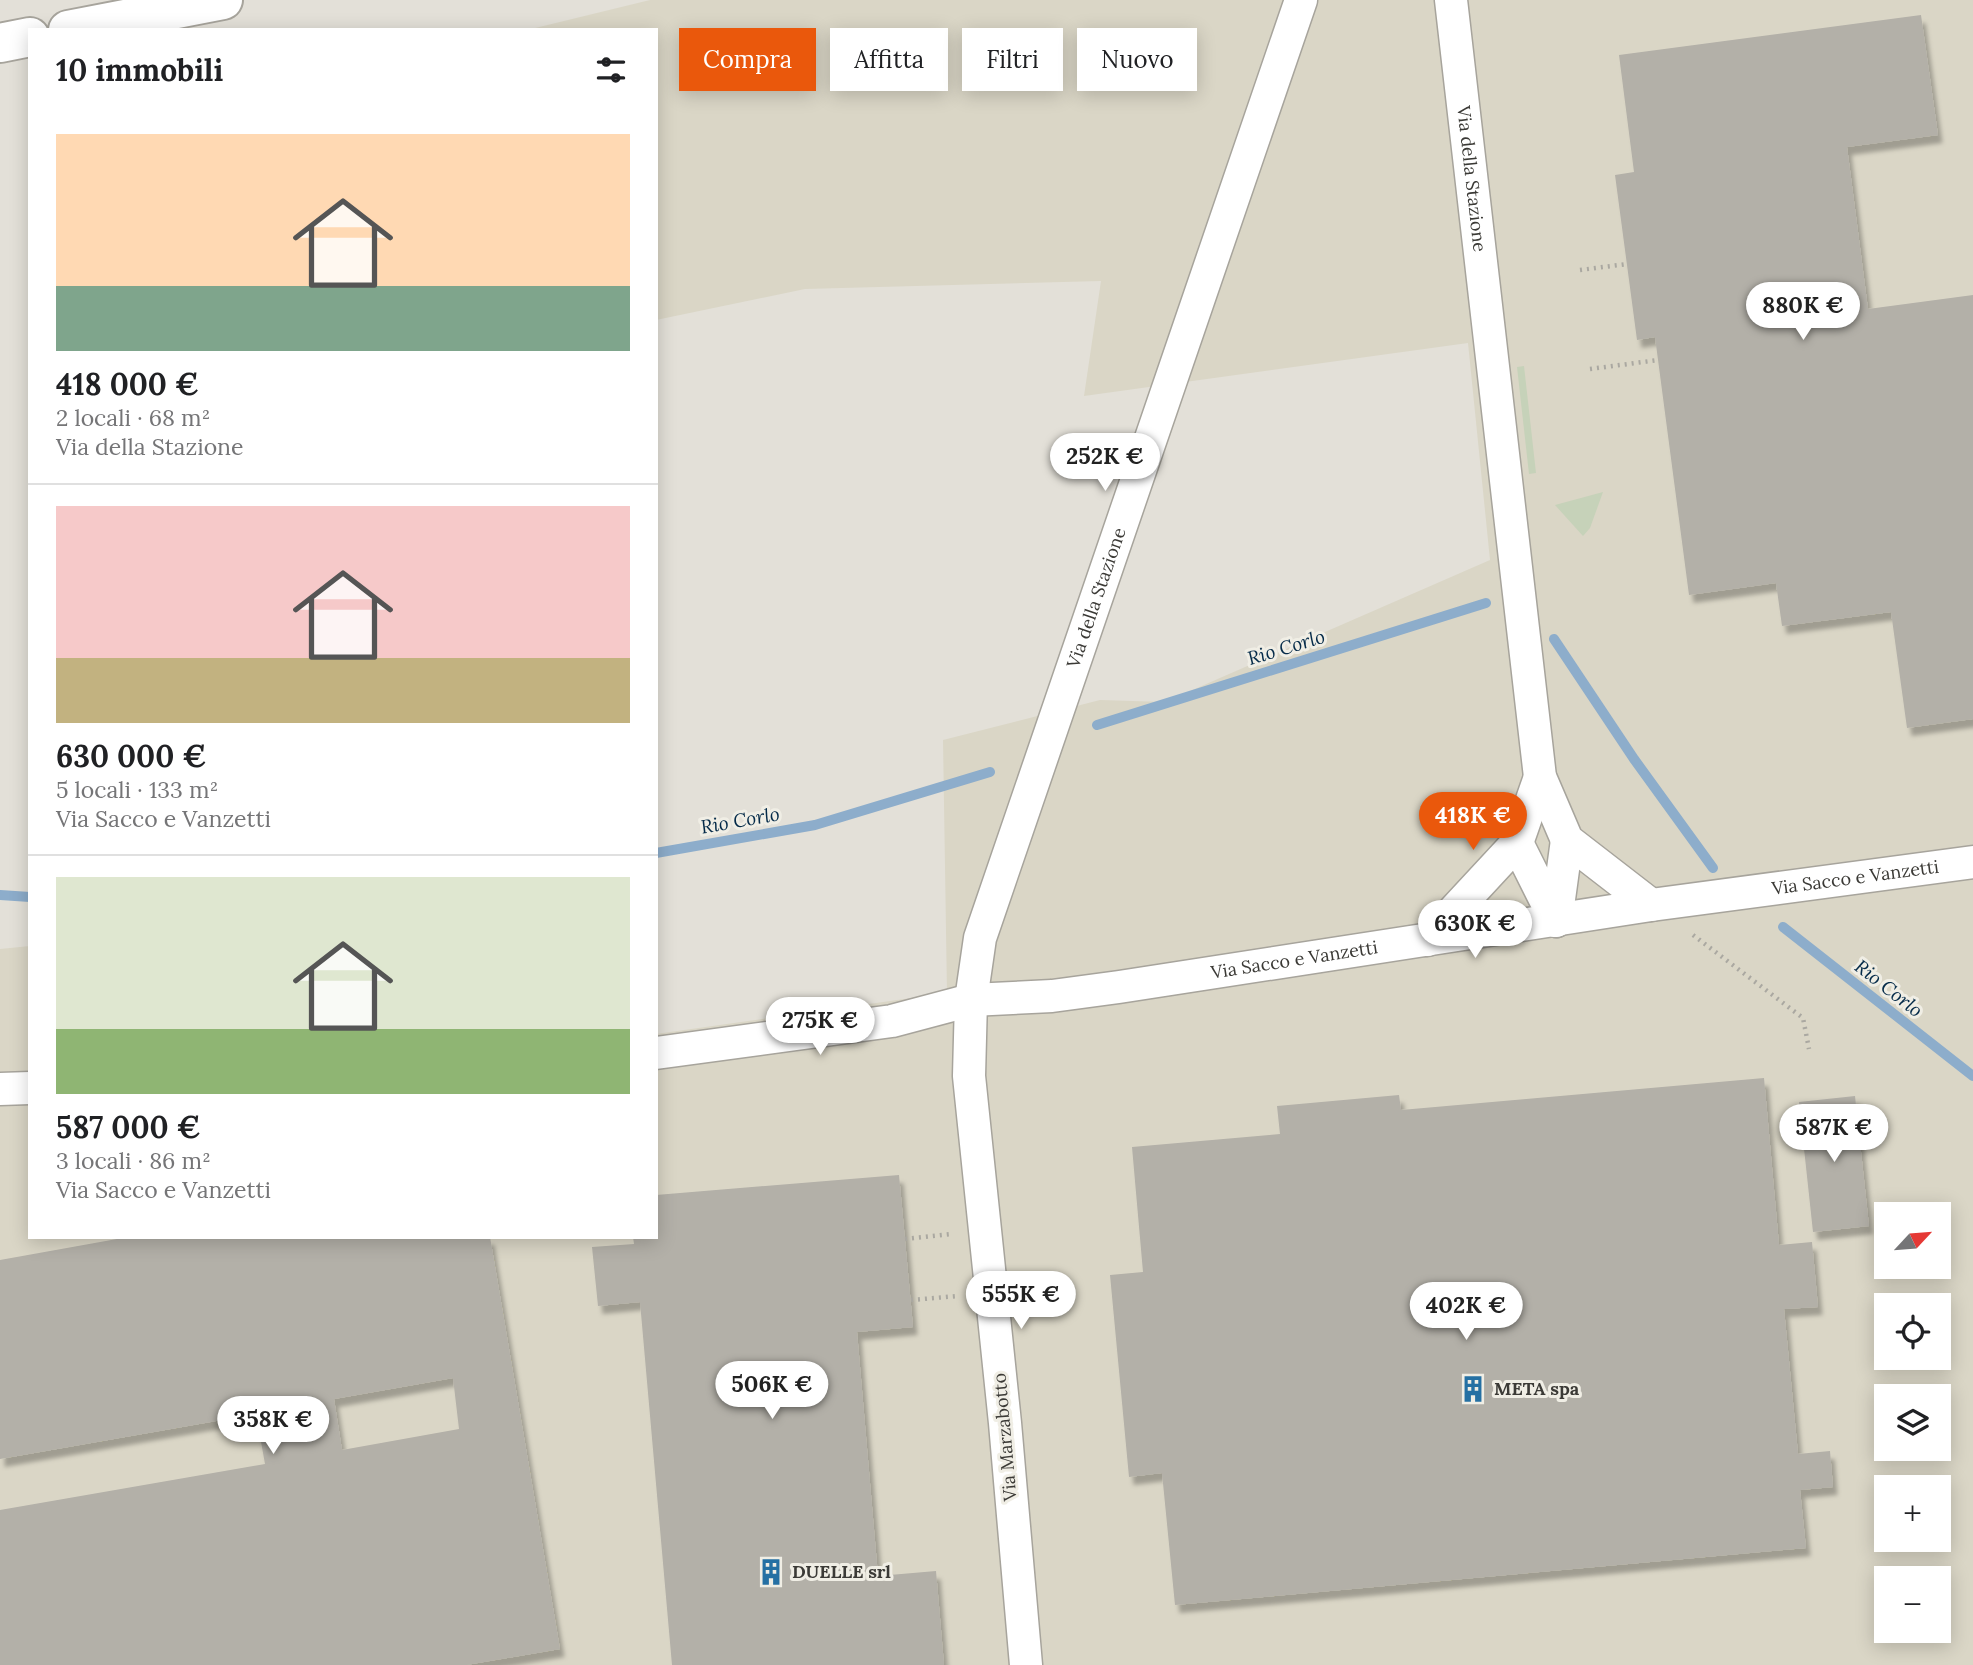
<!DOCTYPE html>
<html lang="it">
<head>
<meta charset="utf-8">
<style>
  :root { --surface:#fff; --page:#f2f2f2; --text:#202124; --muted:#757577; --line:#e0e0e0; --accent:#ea580c }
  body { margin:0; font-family:Lora,serif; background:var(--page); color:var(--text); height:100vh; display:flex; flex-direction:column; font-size:26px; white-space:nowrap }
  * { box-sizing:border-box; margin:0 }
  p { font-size:23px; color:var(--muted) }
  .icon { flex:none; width:38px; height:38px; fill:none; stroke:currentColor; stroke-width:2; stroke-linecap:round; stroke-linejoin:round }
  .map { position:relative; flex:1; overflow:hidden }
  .side { position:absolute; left:28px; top:28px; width:630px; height:1211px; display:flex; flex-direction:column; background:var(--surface); border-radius:0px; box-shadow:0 4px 18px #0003 }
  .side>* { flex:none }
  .guide { position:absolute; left:679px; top:28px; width:665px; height:63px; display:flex; gap:14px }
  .needle { width:46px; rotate:64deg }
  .buttons { position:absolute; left:1874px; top:1202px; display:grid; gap:14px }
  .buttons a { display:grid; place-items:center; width:77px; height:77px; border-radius:0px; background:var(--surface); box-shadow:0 4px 18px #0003; font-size:35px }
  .price { position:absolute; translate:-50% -60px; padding:0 16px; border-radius:24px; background:#fff; color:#222; font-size:23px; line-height:46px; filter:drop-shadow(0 2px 4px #0008) }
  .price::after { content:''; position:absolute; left:50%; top:42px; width:21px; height:16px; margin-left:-10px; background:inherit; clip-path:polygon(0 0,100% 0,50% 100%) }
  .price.selected { background:var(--accent); color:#fff }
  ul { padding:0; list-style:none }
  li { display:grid; align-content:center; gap:14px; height:371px; padding:0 28px }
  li+li { border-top:2px solid var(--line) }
  li span { display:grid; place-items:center; height:217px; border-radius:0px; color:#555 }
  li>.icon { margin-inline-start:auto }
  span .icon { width:126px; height:126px; fill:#fffc; stroke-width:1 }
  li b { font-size:30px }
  h2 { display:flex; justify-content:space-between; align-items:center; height:84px; padding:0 28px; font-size:30px }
  .pill { padding:0 24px; border-radius:0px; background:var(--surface); box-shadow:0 4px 18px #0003; font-size:24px; line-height:63px }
  .pill.selected { background:var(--accent); color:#fff }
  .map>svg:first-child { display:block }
  .built { fill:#dad6c6; fill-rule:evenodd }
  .green { fill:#c6d2b9 }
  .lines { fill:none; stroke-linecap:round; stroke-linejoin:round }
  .stream { stroke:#8dadcb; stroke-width:10 }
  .building { fill:#b3b0a8; fill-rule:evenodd; filter:url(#shadow) }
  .street-casing { stroke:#a7a49c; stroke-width:35 }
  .highway-casing { stroke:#a7a49c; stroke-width:42 }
  .path { stroke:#aaa8a1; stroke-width:4.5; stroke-dasharray:2 5; stroke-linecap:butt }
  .street { stroke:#fff; stroke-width:32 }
  .highway { stroke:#fff; stroke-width:38 }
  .labels { text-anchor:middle; stroke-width:6; stroke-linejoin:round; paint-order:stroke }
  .street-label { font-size:18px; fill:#3b3a36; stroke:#f0eee5 }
  .poi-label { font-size:18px; font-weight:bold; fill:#3b3a36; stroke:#f0eee5; text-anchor:start }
  .water-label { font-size:19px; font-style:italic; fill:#052b49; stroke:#f0eee5 }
</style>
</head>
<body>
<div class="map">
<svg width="1973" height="1665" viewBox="0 0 1973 1665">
  <defs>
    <filter id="shadow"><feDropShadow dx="4.5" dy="8" stdDeviation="2" flood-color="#0004"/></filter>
  </defs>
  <rect width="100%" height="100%" fill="#e3e0d8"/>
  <path class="built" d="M650 0H1973V1665H0V949L30 946V1237H656V1034L947 993 943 740 1100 700 1165 702 1490 560 1468 343 1084 396 1101 281 805 289 656 320V30H527ZM1886 1214H1939V1267H1886ZM1886 1306H1939V1358H1886ZM1886 1396H1939V1449H1886ZM1886 1488H1939V1540H1886ZM1886 1578H1939V1631H1886Z"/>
  <g class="green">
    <polygon points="1524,366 1536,473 1529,474 1517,367"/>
    <polygon points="1603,492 1590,528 1583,536 1555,505"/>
  </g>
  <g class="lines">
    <g class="stream">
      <polyline points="1554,639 1634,759 1713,868"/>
      <polyline points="1097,725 1486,603"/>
      <polyline points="656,853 815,825 990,772"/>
      <polyline points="0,895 30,897"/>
      <polyline points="1783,927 1973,1076"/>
    </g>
  </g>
  <g class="building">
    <polygon points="1921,15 1938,135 1847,147 1868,309 1973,295 1973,719 1907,728 1891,612 1782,626 1776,583 1689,595 1655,337 1637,340 1615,175 1634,172 1619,55"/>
    <polygon points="1764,1078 1779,1245 1812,1242 1818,1307 1784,1309 1798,1454 1830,1451 1833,1487 1800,1490 1806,1548 1175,1605 1162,1473 1129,1477 1110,1275 1143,1272 1132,1147 1280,1134 1277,1106 1399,1095 1401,1110"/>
    <polygon points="1855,1096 1869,1226 1813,1232 1799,1102"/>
    <polygon points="899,1175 913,1327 857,1332 878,1576 936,1571 944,1665 672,1665 640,1302 598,1306 592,1247 634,1244 633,1237 656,1237 656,1195"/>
    <path d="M128 1237H490L560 1649 466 1665H0V1510L265 1464 256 1414 0 1459V1260ZM453 1378 459 1429 342 1450 334 1399Z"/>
  </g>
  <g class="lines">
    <defs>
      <g id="street">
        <path id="s1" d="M1451 0 1540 777 1567 840 1651 905"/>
        <polyline points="1517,843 1556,921"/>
        <polyline points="1556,921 1567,840"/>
        <polyline points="1427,940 1517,843 1540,777"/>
        <path id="s2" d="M656 1053 892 1021 971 1000 1052 996 1119 987 1651 905 1973 862"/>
        <polyline points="0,1089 30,1088"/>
        <path id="s3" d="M1026 1665 1005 1423 969 1076 971 1000 980 938 1301 0"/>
      </g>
      <g id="highway">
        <polyline points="68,30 223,0"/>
        <polyline points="0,43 30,37"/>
      </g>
    </defs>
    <use href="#street" class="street-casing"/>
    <use href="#highway" class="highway-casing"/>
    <g class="path">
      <polyline points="1580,270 1627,264"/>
      <polyline points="1590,369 1658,360"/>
      <polyline points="1693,935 1803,1018 1809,1049"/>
      <polyline points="905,1239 952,1234"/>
      <polyline points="911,1300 958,1296"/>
    </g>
    <use href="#street" class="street"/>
    <use href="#highway" class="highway"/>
  </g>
  <defs>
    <symbol id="building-bare" viewBox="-9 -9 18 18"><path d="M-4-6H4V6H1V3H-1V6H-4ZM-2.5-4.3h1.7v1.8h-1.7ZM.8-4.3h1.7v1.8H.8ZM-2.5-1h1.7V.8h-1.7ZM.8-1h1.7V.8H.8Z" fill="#2570a3" stroke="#f0eee5" stroke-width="2.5" paint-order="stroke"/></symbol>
  </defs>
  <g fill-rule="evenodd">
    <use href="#building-bare" x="1454" y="1370" width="38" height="38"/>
    <use href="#building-bare" x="752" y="1553" width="38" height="38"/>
  </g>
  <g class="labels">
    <g class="street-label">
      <text dy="6" stroke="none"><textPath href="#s1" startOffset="180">Via della Stazione</textPath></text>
      <text dy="6" stroke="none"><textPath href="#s3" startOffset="1090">Via della Stazione</textPath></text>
      <text dy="6" stroke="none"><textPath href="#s2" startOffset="1213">Via Sacco e Vanzetti</textPath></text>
      <text dy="6" stroke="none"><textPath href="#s2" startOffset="646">Via Sacco e Vanzetti</textPath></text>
      <text transform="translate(1005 1437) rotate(-95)" y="6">Via Marzabotto</text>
    </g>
    <g class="poi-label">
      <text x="1494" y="1395">META spa</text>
      <text x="792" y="1578">DUELLE srl</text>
    </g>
    <g class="water-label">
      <text transform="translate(1286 647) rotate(-17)" y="7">Rio Corlo</text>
      <text transform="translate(740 820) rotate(-10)" y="7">Rio Corlo</text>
      <text transform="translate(1889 988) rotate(38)" y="7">Rio Corlo</text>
    </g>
  </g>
</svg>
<div class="buttons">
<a><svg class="needle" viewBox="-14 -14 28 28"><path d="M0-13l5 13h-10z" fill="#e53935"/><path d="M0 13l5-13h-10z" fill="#757577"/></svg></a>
<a><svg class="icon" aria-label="locate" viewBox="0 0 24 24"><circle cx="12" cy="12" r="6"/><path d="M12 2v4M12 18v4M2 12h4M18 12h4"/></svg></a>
<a><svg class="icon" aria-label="layers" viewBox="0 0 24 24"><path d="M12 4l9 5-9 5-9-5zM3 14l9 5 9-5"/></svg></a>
<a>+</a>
<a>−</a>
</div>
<b class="price" style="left:1803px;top:342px">880K €</b>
<b class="price" style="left:1105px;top:493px">252K €</b>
<b class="price selected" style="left:1473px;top:852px">418K €</b>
<b class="price" style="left:1475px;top:960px">630K €</b>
<b class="price" style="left:820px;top:1057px">275K €</b>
<b class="price" style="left:1834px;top:1164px">587K €</b>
<b class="price" style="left:1021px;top:1331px">555K €</b>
<b class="price" style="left:1466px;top:1342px">402K €</b>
<b class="price" style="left:772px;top:1421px">506K €</b>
<b class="price" style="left:273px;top:1456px">358K €</b>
<div class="guide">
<a class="pill selected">Compra</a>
<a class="pill">Affitta</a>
<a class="pill">Filtri</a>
<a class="pill">Nuovo</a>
</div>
<section class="side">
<h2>10 immobili<svg class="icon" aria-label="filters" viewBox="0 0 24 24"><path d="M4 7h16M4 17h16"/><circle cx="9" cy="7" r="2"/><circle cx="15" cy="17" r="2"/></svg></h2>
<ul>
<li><span style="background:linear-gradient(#ffd9b3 70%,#7fa58c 0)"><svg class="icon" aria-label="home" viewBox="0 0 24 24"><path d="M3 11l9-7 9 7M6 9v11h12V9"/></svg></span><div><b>418 000 €</b><p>2 locali · 68 m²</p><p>Via della Stazione</p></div></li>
<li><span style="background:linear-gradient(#f6c9c9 70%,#c2b280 0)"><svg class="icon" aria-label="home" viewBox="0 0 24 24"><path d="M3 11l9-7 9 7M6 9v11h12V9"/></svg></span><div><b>630 000 €</b><p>5 locali · 133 m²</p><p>Via Sacco e Vanzetti</p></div></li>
<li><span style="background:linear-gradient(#dfe7d0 70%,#8fb573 0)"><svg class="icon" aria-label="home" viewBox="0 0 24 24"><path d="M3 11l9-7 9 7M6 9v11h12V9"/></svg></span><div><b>587 000 €</b><p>3 locali · 86 m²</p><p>Via Sacco e Vanzetti</p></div></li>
</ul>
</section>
</div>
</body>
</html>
